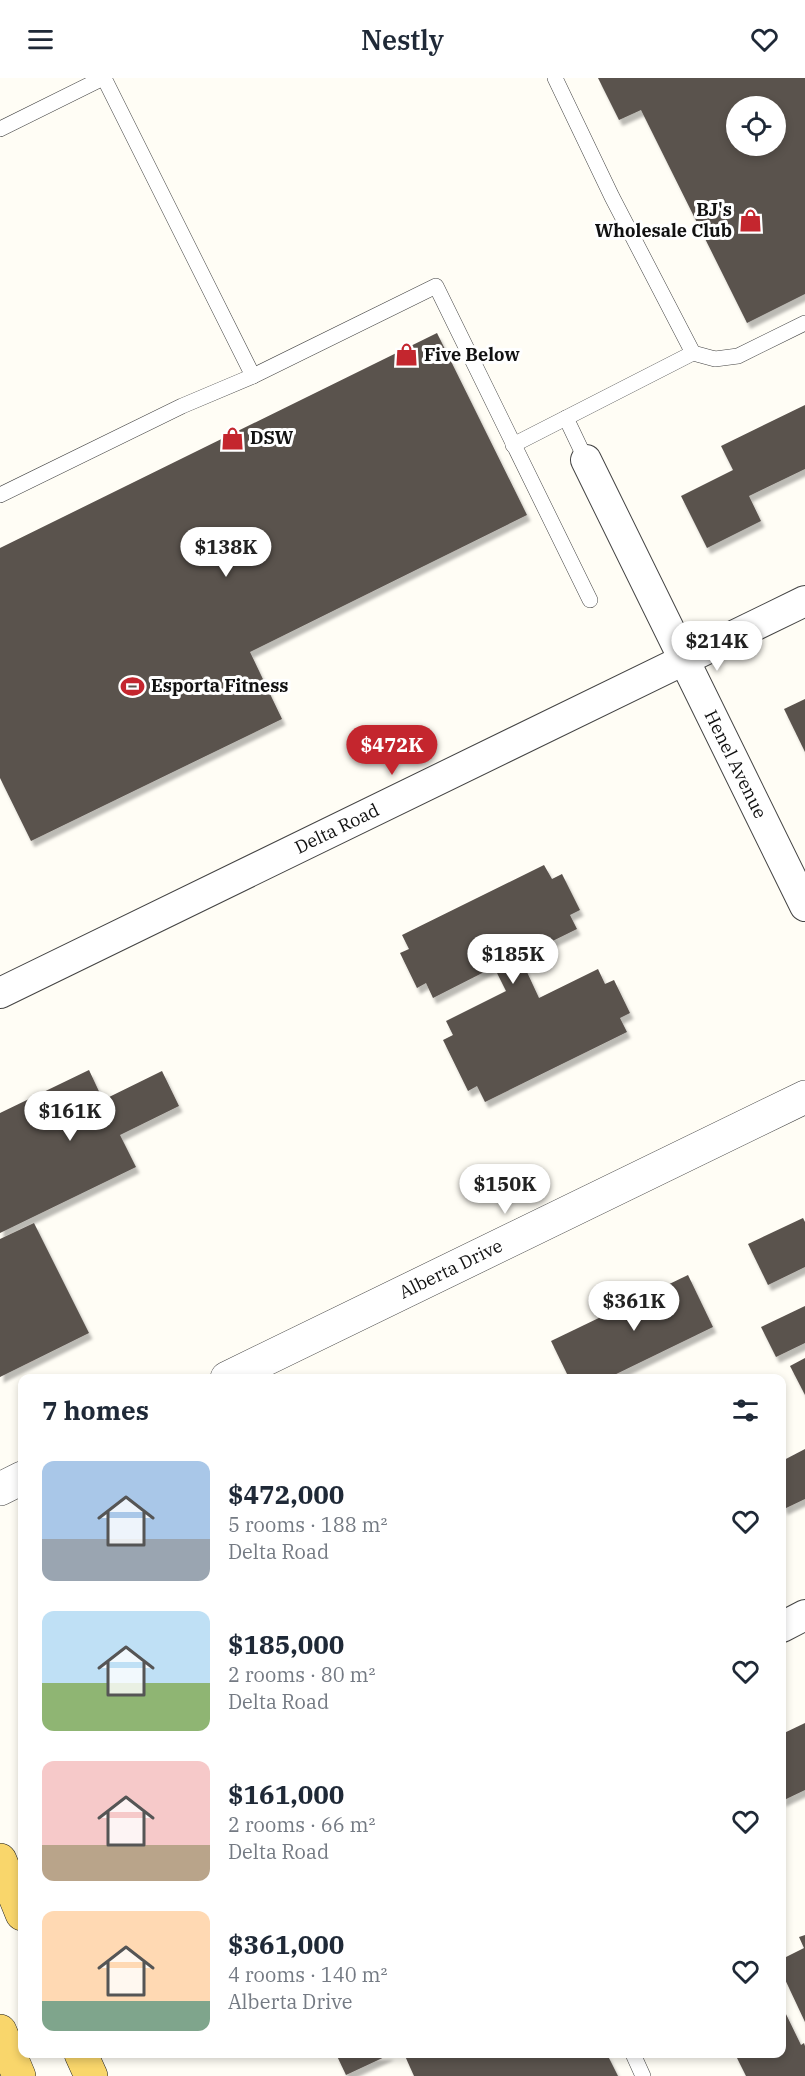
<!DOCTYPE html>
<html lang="en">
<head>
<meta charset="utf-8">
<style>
  :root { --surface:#fff; --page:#f2f2f3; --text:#1f2937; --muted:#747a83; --accent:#c4262e }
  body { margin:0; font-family:"IBM Plex Serif",serif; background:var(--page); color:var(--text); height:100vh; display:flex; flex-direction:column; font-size:22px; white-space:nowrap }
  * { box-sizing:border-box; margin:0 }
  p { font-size:20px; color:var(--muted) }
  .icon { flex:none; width:33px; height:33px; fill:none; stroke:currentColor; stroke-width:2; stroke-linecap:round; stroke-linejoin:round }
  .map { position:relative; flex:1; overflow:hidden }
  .drawer { position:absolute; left:18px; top:1296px; width:768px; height:684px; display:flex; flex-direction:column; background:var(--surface); border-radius:12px; box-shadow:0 3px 9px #0003 }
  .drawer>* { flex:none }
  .fabs { position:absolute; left:726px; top:18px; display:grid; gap:12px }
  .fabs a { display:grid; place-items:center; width:60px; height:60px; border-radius:50%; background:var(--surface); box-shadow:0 3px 9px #0003; font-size:30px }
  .price { position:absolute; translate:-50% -51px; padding:0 14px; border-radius:21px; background:#fff; color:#222; font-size:20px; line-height:39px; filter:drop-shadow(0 2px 3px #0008) }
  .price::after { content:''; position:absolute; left:50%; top:36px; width:18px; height:14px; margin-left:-9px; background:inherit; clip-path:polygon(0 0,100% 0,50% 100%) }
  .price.current { background:var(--accent); color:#fff }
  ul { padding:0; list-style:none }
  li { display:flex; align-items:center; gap:18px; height:150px; padding:0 24px }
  li span { display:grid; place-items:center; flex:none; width:168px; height:120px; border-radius:12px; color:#555 }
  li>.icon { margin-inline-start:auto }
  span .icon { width:72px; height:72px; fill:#fffc; stroke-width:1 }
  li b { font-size:26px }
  h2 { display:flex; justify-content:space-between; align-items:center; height:72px; padding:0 24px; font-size:26px }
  header { display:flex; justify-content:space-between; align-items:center; height:78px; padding:0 24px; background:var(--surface); font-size:27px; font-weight:600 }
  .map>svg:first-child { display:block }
  .building { fill:#5a524d; fill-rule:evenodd; filter:url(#shadow) }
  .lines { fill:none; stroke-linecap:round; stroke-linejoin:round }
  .service-casing { stroke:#444; stroke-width:16 }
  .minor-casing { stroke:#444; stroke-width:32 }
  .tertiary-casing { stroke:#444; stroke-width:34 }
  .primary-casing { stroke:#222; stroke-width:34 }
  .service { stroke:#fff; stroke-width:15 }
  .minor { stroke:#fff; stroke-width:30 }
  .tertiary { stroke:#fff; stroke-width:33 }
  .primary { stroke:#f9d66b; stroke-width:33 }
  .labels { text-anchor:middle; stroke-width:6; stroke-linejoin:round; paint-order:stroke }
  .poi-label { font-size:18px; font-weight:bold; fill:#111; stroke:#fff; text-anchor:start }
  .street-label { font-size:18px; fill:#111; stroke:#fff }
</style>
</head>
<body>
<header><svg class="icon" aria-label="menu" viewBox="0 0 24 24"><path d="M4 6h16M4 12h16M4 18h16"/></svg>Nestly<svg class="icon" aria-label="heart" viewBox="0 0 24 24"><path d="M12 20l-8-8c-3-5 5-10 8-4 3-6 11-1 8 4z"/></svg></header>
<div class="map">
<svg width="805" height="1998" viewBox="0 0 805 1998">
  <defs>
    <filter id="shadow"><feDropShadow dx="3.5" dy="6" stdDeviation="1.5" flood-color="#0004"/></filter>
  </defs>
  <rect width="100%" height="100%" fill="#fffdf5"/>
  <g class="building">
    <path d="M598 0H805V216L747 245 641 32 619 42ZM736 28H776V68H736Z"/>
    <polygon points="437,255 527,437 250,574 282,641 31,763 0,700 0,470"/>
    <polygon points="805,327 805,391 749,418 761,443 707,470 681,418 733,392 721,368"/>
    <polygon points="805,621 805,674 784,631"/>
    <polygon points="544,787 552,801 562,796 580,832 570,837 577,851 520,879 539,920 598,891 605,906 614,902 630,935 620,940 627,954 485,1024 477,1008 468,1013 443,962 453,957 446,943 506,913 494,889 433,920 426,905 417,910 400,875 409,871 402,857"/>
    <polygon points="89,992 103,1022 162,993 179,1028 120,1057 136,1089 0,1155 0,1035"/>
    <polygon points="803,1140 805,1144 805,1189 768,1207 748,1166"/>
    <polygon points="34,1145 89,1255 0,1299 0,1161"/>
    <polygon points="688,1197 713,1249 608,1300 569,1300 551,1263"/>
    <polygon points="805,1228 805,1265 776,1279 761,1249"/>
    <polygon points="805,1280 805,1317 790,1288"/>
    <polygon points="805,1371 805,1421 784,1431 782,1425 782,1383"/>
    <polygon points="805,1645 805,1712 782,1723 782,1656"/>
    <polygon points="805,1857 805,1944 782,1895 782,1881 804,1870 799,1859"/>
    <polygon points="784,1932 801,1967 804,1965 805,1968 805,1998 746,1998 735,1976 782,1976 782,1933"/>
    <polygon points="336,1976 391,1976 346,1997"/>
    <polygon points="411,1976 607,1976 618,1998 414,1998 405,1978"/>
  </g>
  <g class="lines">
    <defs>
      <g id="service">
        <polyline points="104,0 253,298"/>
        <polyline points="555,0 612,119 693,275"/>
        <polyline points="0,51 103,0"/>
        <polyline points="566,340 586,382"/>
        <polyline points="513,367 693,275 715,281 738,278 805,245"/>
        <polyline points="0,417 182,328 253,298 436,208 590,522"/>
        <polyline points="633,1976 643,1998"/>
      </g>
      <g id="minor">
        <path id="s1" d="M586 382 805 828"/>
        <path id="s2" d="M0 915 805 523"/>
        <polyline points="782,1549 805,1537"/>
      </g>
      <g id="tertiary">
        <path id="s3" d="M227 1300 805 1019"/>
        <polyline points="0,1411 22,1400"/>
      </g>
      <g id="primary">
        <polyline points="0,1782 22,1836"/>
        <polyline points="0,1953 19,1998"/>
        <polyline points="81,1976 91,1998"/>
      </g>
    </defs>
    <use href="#service" class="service-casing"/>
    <use href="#minor" class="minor-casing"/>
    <use href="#tertiary" class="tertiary-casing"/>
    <use href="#primary" class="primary-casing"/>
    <use href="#service" class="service"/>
    <use href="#minor" class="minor"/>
    <use href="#tertiary" class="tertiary"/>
    <use href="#primary" class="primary"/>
  </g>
  <defs>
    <symbol id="shop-bare" viewBox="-9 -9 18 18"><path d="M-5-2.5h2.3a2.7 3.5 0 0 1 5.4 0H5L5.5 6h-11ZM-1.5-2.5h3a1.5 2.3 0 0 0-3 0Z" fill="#c4262e" stroke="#fff" stroke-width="2.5" paint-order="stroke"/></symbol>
    <symbol id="stadium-bare" viewBox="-9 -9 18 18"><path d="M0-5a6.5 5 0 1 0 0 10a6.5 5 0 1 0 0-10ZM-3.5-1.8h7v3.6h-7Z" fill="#c4262e" stroke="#fff" stroke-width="2.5" paint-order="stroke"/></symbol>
  </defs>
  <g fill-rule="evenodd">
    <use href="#shop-bare" x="734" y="126" width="33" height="33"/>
    <use href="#shop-bare" x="390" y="260" width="33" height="33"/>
    <use href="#shop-bare" x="216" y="344" width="33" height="33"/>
    <use href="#stadium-bare" x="116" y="592" width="33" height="33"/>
  </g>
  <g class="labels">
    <g class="poi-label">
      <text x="732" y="138" text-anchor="end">BJ's<tspan x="732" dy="21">Wholesale Club</tspan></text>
      <text x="424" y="283">Five Below</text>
      <text x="250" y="366">DSW</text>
      <text x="151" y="614">Esporta Fitness</text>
    </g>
    <g class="street-label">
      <text dy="6" stroke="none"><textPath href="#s1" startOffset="339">Henel Avenue</textPath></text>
      <text dy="6" stroke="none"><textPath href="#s2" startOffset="375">Delta Road</textPath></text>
      <text dy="6" stroke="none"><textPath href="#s3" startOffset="249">Alberta Drive</textPath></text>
    </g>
  </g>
</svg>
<div class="fabs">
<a><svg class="icon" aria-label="locate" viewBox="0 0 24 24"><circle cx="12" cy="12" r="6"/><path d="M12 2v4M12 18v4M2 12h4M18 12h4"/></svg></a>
</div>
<b class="price" style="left:226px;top:500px">$138K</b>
<b class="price" style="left:717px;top:594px">$214K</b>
<b class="price current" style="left:392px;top:698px">$472K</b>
<b class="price" style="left:513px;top:907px">$185K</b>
<b class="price" style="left:70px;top:1064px">$161K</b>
<b class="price" style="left:505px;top:1137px">$150K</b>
<b class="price" style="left:634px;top:1254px">$361K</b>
<section class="drawer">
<h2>7 homes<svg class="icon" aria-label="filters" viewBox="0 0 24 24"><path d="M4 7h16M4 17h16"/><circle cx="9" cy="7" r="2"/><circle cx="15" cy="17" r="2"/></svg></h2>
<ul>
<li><span style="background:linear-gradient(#a9c7e8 65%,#9aa5b1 0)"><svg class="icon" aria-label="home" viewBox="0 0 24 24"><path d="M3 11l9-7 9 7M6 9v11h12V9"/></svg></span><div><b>$472,000</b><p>5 rooms · 188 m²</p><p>Delta Road</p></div><svg class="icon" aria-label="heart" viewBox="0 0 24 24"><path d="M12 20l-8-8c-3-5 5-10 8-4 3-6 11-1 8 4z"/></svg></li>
<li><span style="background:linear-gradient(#bfe0f5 60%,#8fb573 0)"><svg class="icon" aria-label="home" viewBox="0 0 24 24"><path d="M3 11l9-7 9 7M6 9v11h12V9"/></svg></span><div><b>$185,000</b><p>2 rooms · 80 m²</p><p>Delta Road</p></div><svg class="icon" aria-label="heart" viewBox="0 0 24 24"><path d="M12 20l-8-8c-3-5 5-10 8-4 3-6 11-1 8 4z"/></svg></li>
<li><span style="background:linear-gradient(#f6c9c9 70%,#b9a48a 0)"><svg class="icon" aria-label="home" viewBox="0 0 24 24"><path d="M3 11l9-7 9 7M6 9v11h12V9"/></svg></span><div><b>$161,000</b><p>2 rooms · 66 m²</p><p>Delta Road</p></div><svg class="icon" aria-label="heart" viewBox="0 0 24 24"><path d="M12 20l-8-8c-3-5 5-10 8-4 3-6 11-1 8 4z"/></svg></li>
<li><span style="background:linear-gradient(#ffd9b3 75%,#7fa58c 0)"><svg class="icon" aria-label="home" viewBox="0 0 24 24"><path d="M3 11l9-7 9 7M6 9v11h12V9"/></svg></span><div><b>$361,000</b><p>4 rooms · 140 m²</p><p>Alberta Drive</p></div><svg class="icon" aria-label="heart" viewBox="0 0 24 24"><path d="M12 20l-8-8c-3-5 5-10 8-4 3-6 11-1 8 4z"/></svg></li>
</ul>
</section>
</div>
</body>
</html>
